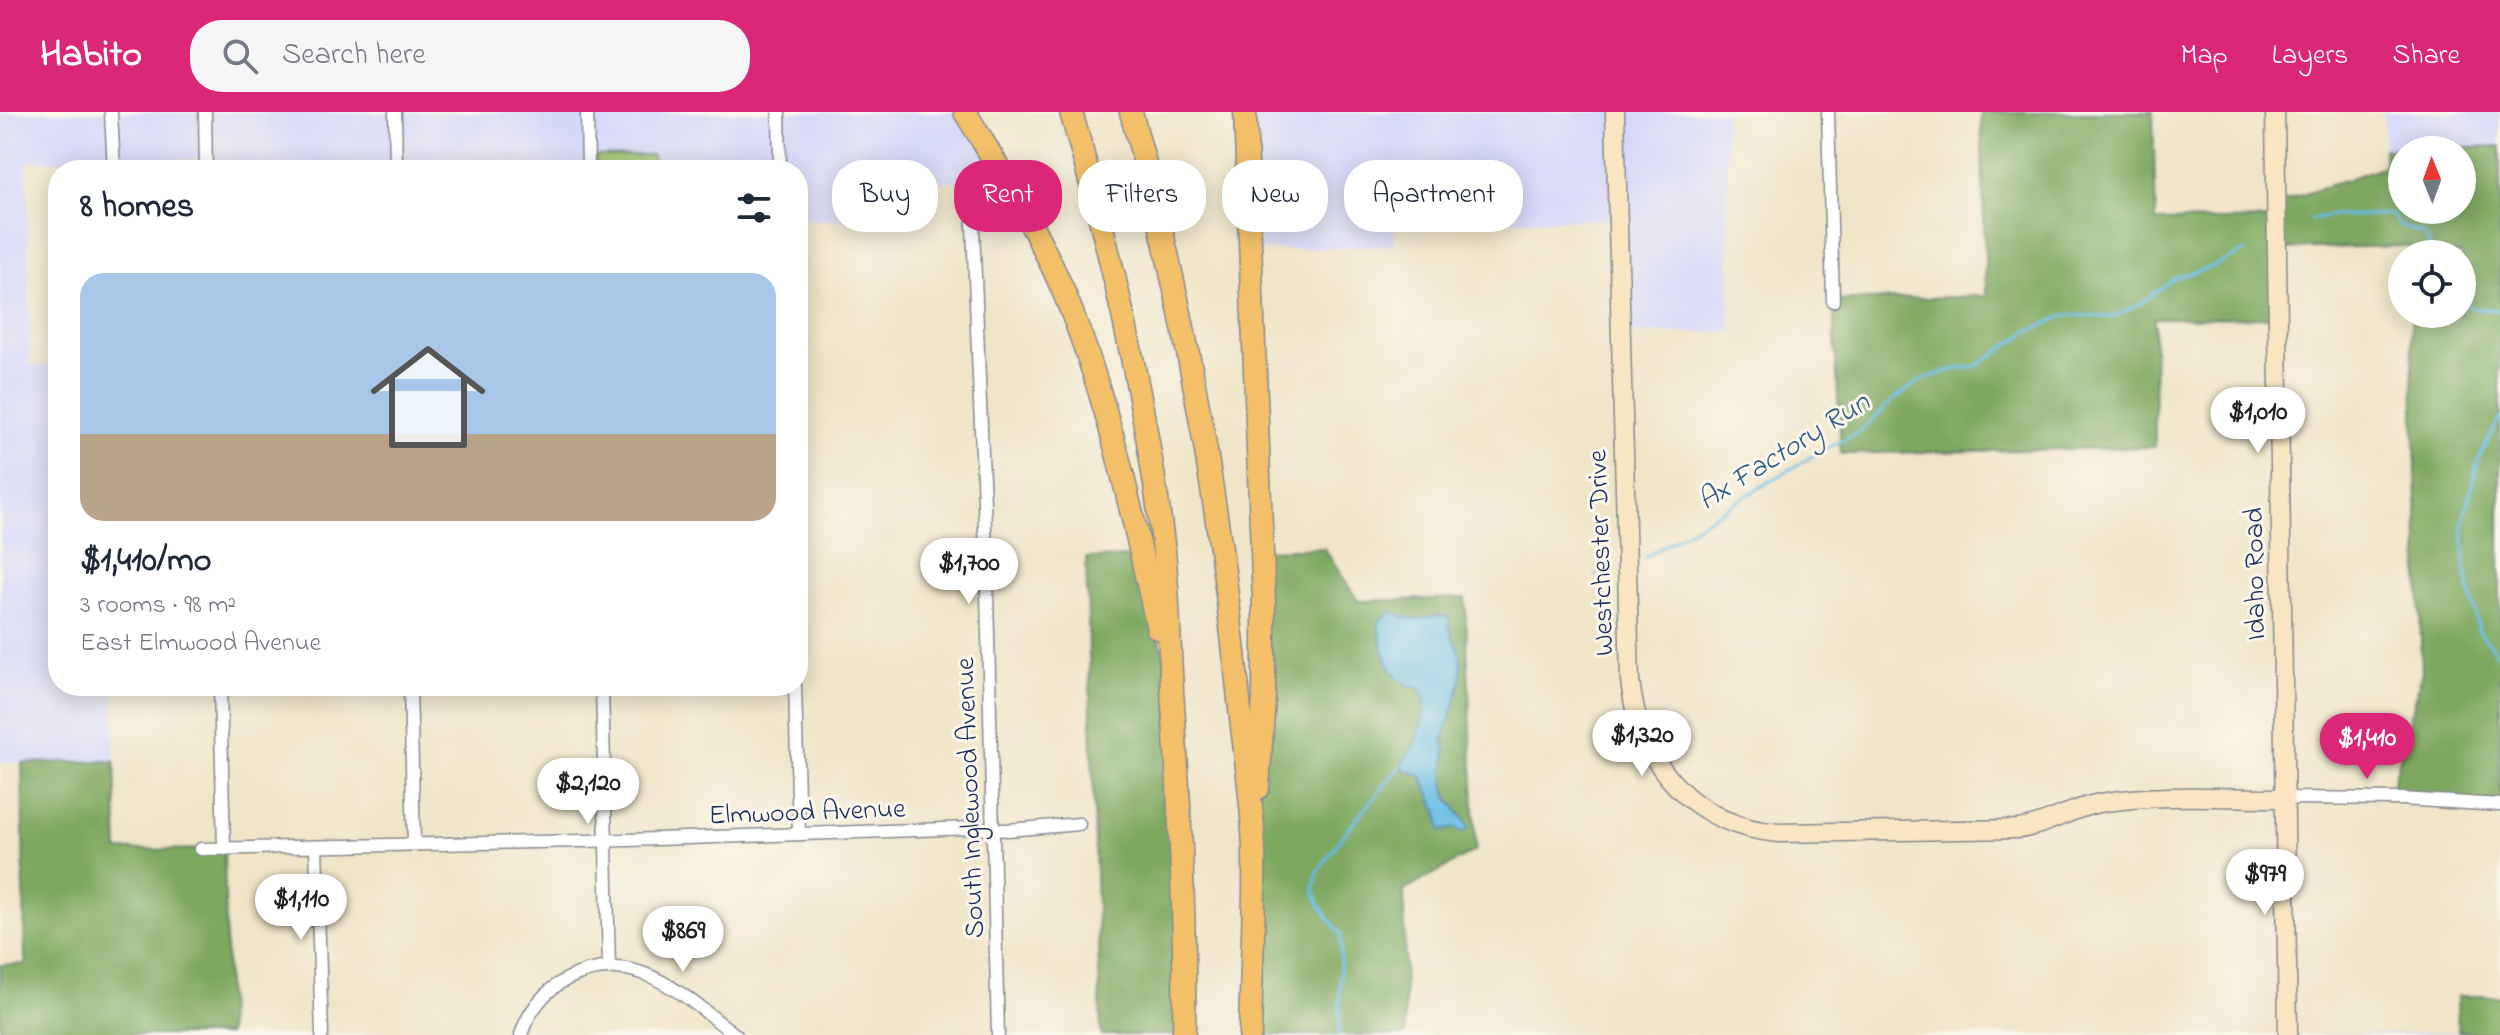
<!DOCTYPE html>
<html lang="en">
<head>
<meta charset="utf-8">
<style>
  :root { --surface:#fff; --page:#f6f6f7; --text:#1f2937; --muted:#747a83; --line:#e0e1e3; --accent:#db2777 }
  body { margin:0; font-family:"Indie Flower",sans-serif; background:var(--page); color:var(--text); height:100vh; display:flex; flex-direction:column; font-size:30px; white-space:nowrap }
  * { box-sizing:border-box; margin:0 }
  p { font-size:26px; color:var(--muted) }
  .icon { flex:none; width:44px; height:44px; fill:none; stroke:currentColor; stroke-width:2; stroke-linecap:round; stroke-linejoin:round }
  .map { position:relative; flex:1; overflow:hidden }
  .drawer { position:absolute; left:48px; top:48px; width:760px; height:536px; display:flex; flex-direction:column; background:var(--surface); border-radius:32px; box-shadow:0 4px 20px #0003 }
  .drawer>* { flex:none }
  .banner { position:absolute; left:832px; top:48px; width:760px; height:72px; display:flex; gap:16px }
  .needle { width:52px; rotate:359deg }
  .controls { position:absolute; left:2388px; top:24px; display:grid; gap:16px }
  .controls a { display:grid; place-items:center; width:88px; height:88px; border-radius:50%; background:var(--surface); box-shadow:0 4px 20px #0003; font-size:40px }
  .price { position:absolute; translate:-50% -68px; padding:0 18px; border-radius:28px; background:#fff; color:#222; font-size:26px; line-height:52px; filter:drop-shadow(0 2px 4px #0008) }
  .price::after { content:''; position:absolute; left:50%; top:48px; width:24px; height:18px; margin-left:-12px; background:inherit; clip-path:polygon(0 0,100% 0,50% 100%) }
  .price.on { background:var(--accent); color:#fff }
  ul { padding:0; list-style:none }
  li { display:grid; align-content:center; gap:16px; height:424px; padding:0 32px }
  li+li { border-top:2px solid var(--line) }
  li span { display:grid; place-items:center; height:248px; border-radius:24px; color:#555 }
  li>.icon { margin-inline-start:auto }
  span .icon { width:144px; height:144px; fill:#fffc; stroke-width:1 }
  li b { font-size:34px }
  h2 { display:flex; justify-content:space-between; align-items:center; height:96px; padding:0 32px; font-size:34px }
  .tag { padding:0 28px; border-radius:32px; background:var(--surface); box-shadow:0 4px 20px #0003; font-size:28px; line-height:72px }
  .tag.on { background:var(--accent); color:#fff }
  header { display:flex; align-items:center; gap:48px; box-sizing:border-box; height:112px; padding:0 40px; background:var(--accent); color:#fff }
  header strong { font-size:38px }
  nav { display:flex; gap:44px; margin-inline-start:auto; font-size:28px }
  .search { width:560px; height:72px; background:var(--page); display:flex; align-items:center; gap:20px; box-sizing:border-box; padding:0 28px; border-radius:32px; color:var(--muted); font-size:30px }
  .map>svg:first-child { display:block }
  .built { fill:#d5d8f9 }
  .green { fill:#9ec26c; stroke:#5c7865; stroke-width:2 }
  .forest { fill:#7ea860; stroke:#4c6c5f; stroke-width:2; fill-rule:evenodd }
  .water { fill:#67bde4; stroke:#4176a1; stroke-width:2 }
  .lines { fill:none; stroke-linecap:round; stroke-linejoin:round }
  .stream { stroke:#67bde4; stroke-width:3 }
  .street-casing { stroke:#868a93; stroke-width:15 }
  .secondary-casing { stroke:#868a93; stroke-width:21 }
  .highway-casing { stroke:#868a93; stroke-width:25 }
  .street { stroke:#fff; stroke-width:12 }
  .secondary { stroke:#fbe6c3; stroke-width:18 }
  .highway { stroke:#f4c16a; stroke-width:22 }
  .labels { text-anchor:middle; stroke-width:6; stroke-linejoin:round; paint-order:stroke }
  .street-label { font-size:28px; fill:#1b2f5e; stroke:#fbf7ec }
  .water-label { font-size:30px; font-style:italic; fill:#325a86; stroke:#fbf7ec }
</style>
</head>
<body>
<header>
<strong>Habito</strong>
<div class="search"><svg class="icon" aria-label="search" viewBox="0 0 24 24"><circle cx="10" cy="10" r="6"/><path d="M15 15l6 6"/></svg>Search here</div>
<nav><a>Map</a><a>Layers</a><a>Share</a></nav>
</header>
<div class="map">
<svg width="2500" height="923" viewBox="0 0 2500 923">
  <rect width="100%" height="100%" fill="#fbf7ec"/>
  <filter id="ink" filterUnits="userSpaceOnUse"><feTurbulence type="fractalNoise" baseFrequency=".0125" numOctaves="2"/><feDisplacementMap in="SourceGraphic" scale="16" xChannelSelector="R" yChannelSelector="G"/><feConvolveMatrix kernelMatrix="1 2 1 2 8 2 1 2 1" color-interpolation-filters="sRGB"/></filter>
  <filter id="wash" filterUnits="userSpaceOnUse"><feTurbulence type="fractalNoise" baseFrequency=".006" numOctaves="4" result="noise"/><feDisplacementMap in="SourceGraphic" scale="32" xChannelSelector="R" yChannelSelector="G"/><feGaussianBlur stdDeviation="1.8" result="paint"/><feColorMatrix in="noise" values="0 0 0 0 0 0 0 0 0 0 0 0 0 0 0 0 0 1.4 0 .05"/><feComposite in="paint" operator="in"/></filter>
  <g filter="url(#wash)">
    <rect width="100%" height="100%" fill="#f0e5c8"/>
    <g class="built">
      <polygon points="0,0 965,0 1006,68 877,70 878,107 798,108 798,58 206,58 205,47 27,49 31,253 58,253 58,574 114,574 115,649 0,651"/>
      <polygon points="1245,0 1726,0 1731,220 1621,222 1617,107 1394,111 1394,133 1250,139"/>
      <polygon points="2384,0 2500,0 2500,34 2384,37"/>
      <polygon points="2500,920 2500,923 2288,922"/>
    </g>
    <polygon class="green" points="653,43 653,58 596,58 595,44"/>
    <g class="forest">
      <path d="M1981 0H2153L2156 109 2276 107V92L2385 54 2384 37 2500 34V693L2389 687 2422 561 2411 202H2462V142H2410L2409 134 2277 137 2278 205 2154 206 2155 335 1841 342 1833 189 1986 184ZM2402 38H2462V98H2402Z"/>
      <polygon points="1324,436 1358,489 1465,486 1476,738 1404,779 1405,923 1250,923 1262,438"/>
      <polygon points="1141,445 1172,577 1184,923 1101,923 1086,446"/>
      <polygon points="115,649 118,738 224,737 228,923 0,923 0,853 25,852 22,651"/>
      <polygon points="2457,884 2500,884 2500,920 2458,920"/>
    </g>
    <path class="water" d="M1392 500C1400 503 1411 509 1420 507 1432 504 1436 502 1449 505 1448 523 1458 530 1461 547 1465 573 1449 604 1443 629 1450 644 1439 664 1447 682 1452 694 1463 703 1469 716L1462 720 1456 716 1441 719 1438 702 1422 664 1404 658C1401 645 1408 645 1414 635 1418 630 1418 622 1420 616 1424 601 1429 592 1421 577 1416 575 1407 573 1402 570 1385 557 1380 529 1378 509Z"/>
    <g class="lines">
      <g class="stream">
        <path d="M2311 108C2332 99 2364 107 2391 101L2400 114 2425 123 2433 142"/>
        <polyline points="2462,190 2474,197 2500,198"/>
        <polyline points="2500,306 2478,348 2463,411 2465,454 2479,520 2500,545"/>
        <polyline points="1645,445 1809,346 1861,319 1893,288 1921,268 1951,258 1977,254 2027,220 2066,203 2114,205 2142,190 2174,166 2212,155 2245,139"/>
        <polyline points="1596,463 1611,459"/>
        <polyline points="1339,923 1341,823 1320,794 1314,777 1318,759 1342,725 1402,652"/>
      </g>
    </g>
  </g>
  <g filter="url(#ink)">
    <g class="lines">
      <defs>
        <g id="street">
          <polyline points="111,0 114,58"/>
          <polyline points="205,0 206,58"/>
          <polyline points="395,0 396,58"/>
          <polyline points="587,0 588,58"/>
          <polyline points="779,0 780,58"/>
          <polyline points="1828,0 1833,189"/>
          <polyline points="971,64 986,442 998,923"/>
          <polyline points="220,574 224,737"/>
          <polyline points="410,574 414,732"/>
          <polyline points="602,574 609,854"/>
          <polyline points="795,574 799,722"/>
          <polyline points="2284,686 2401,687 2500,693"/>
          <polyline points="316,735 322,923"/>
          <polyline points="201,737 628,728 973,716 1008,718 1079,712"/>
          <path d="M521 923C528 900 545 878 567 867 635 832 684 885 736 923"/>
        </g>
        <g id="secondary">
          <path d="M1615 0 1630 569C1640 653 1693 714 1779 721L2018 717C2046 714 2071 696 2100 691 2158 681 2225 686 2284 686"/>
          <polyline points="2275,0 2288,923"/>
        </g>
        <g id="highway">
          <path d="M965 0C1003 63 1042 125 1069 193 1111 297 1133 407 1158 516"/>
          <path d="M1071 0C1112 143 1146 290 1164 439 1169 485 1169 532 1172 578 1180 693 1186 807 1184 923"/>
          <path d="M1131 0C1184 190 1218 382 1238 578 1243 632 1253 687 1254 741 1255 801 1251 863 1250 923"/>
          <polyline points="1245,0 1264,492 1264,586 1258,676"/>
        </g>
      </defs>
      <use href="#street" class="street-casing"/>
      <use href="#secondary" class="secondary-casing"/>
      <use href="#highway" class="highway-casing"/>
      <use href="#street" class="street"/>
      <use href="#secondary" class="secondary"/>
      <use href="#highway" class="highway"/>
    </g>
  </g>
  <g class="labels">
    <g class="street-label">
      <text transform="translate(1599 441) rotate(-92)" y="10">Westchester Drive</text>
      <text transform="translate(2253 462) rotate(-91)" y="10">Idaho Road</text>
      <text transform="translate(968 686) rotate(-92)" y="10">South Inglewood Avenue</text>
      <text transform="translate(807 698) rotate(-2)" y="10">Elmwood Avenue</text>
    </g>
    <g class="water-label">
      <text transform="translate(1783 338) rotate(-32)" y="10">Ax Factory Run</text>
    </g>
  </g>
</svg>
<div class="controls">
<a><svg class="needle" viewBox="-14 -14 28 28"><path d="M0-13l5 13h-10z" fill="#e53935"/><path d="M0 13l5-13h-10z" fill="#747a83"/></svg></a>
<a><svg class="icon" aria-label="locate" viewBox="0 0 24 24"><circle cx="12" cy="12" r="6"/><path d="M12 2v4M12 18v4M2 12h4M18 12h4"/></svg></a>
</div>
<b class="price" style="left:2258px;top:343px">$1,010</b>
<b class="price" style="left:969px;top:494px">$1,700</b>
<b class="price" style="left:1642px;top:666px">$1,320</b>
<b class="price on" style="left:2367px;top:669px">$1,410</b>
<b class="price" style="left:588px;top:714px">$2,120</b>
<b class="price" style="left:2265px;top:805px">$979</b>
<b class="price" style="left:301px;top:830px">$1,110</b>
<b class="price" style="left:683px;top:862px">$869</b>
<div class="banner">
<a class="tag">Buy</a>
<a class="tag on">Rent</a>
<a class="tag">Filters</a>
<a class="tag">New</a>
<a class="tag">Apartment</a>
</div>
<section class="drawer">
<h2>8 homes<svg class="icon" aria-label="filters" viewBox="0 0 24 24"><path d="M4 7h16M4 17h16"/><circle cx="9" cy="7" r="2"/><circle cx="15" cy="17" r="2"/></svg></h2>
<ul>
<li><span style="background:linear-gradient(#a9c7e8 65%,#b9a48a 0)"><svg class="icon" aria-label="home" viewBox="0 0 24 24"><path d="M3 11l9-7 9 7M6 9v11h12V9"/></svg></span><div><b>$1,410/mo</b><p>3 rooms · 98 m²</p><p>East Elmwood Avenue</p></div></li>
</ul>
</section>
</div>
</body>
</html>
